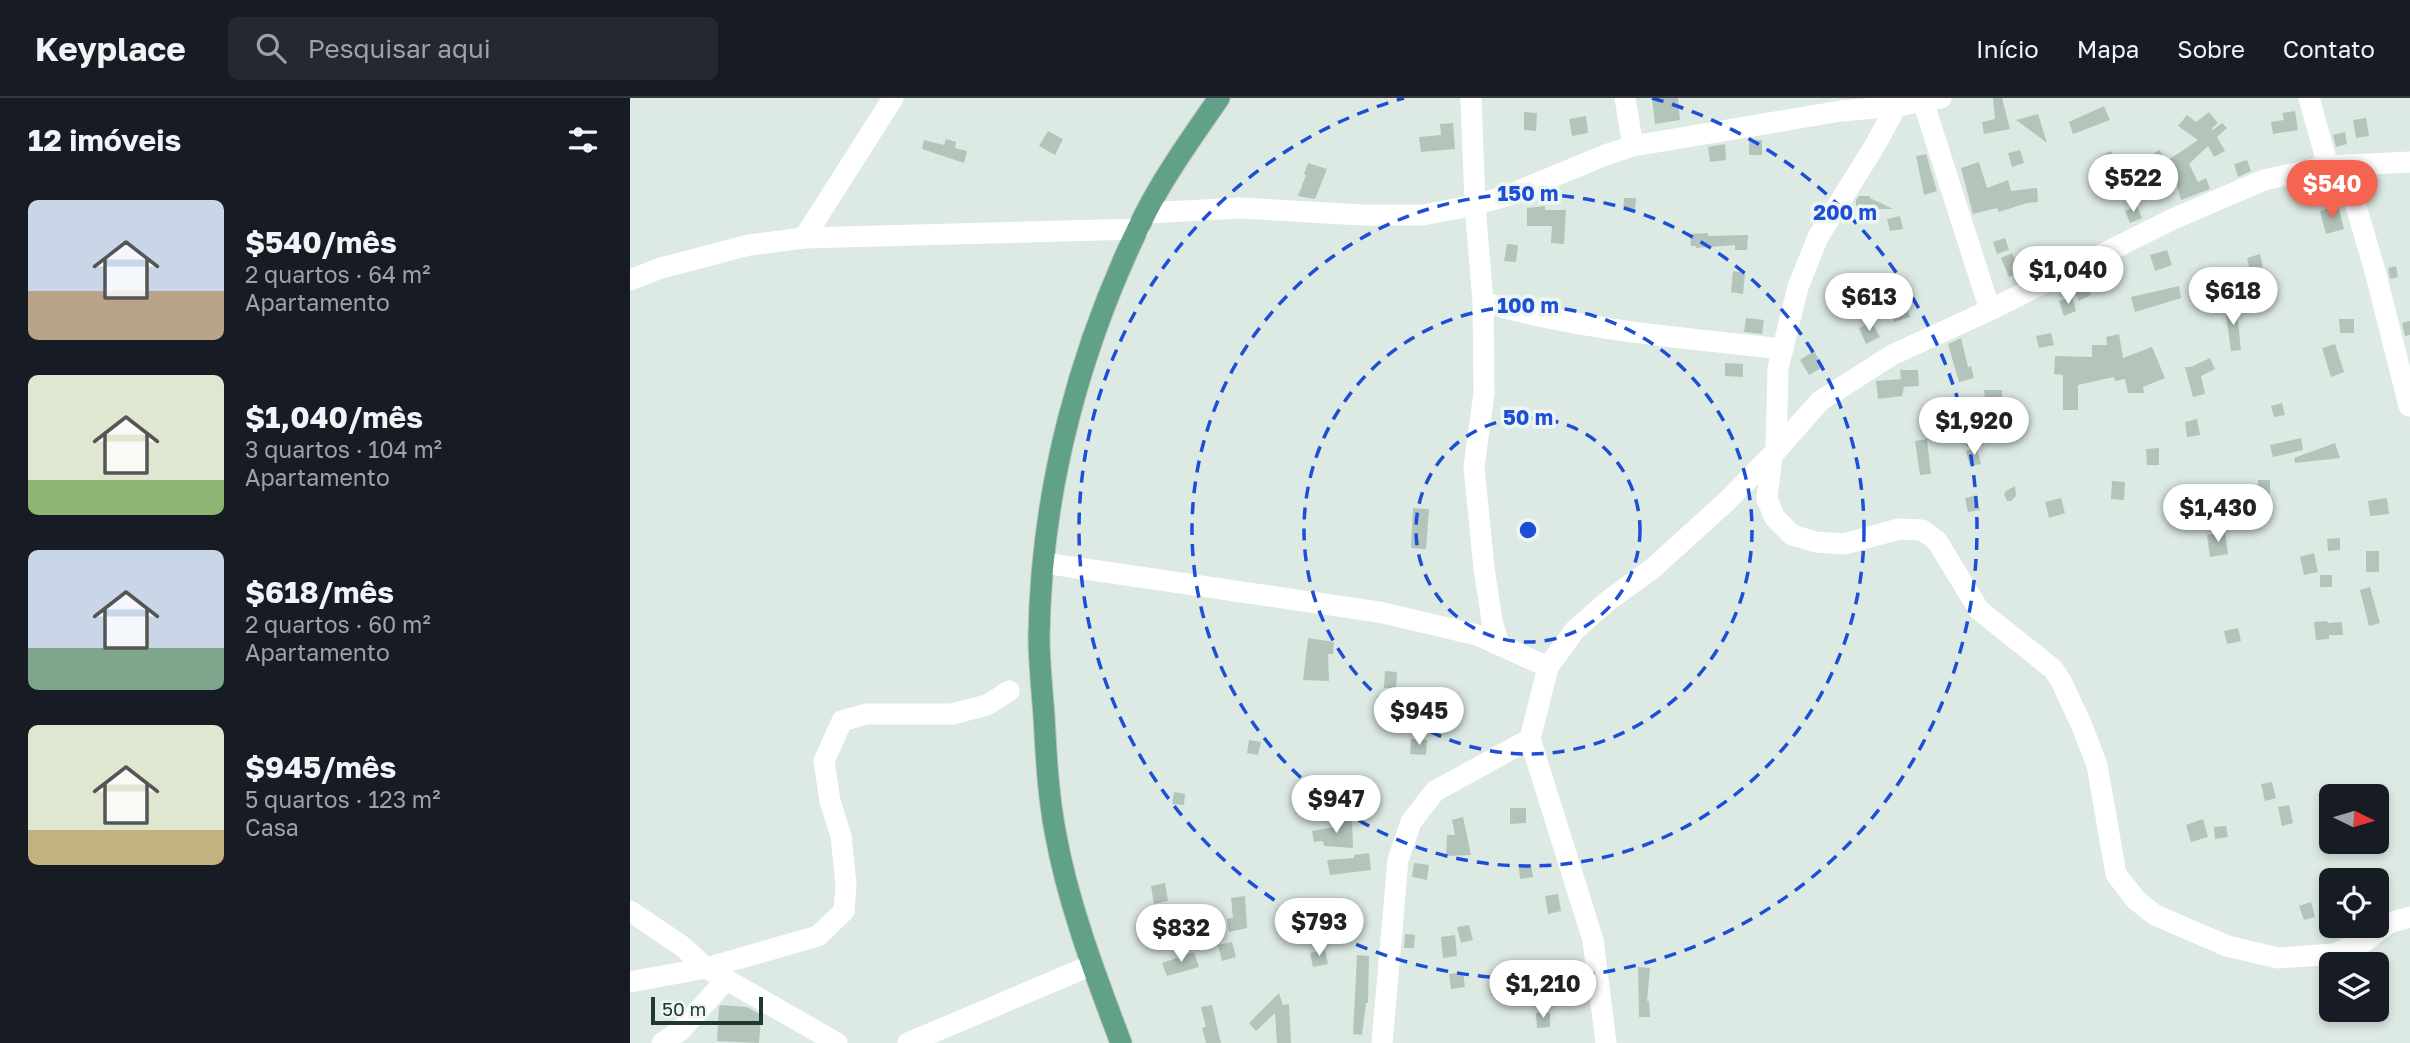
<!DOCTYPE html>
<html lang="pt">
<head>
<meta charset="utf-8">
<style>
  :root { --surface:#171b24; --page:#242831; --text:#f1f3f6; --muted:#9ea1a6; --line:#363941; --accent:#f56450 }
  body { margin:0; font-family:"Golos Text",sans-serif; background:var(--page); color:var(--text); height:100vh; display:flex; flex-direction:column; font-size:26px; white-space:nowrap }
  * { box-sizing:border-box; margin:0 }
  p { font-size:23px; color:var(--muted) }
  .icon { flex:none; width:38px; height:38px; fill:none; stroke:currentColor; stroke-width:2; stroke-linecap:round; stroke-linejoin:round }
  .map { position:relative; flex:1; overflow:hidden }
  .sheet { display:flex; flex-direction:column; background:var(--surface); width:630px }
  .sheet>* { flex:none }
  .needle { width:46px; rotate:95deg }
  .fabs { position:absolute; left:1689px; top:686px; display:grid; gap:14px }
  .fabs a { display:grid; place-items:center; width:70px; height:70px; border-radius:10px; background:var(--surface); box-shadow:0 4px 10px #0003; font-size:35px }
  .scale { position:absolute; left:21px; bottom:18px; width:112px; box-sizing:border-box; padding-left:7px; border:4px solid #1f392f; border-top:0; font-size:19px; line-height:24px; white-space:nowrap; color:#1f392f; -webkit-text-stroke:5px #eef6f1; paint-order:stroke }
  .price { position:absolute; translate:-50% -60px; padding:0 16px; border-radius:24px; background:#fff; color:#222; font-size:23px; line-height:46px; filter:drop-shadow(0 2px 4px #0008) }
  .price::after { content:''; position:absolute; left:50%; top:42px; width:21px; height:16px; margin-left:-10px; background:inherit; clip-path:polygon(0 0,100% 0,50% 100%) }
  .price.current { background:var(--accent); color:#fff }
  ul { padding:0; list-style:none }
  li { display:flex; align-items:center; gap:21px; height:175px; padding:0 28px }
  li span { display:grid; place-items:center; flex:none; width:196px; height:140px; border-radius:10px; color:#555 }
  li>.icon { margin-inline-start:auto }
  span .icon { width:84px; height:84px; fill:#fffc; stroke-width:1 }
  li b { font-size:30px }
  h2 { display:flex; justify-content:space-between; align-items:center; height:84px; padding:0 28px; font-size:30px }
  header { display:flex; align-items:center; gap:42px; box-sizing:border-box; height:98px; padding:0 35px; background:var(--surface); border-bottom:2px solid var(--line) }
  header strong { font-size:33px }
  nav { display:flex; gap:38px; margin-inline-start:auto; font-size:24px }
  .search { width:490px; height:63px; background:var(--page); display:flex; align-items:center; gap:18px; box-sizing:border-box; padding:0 24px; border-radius:10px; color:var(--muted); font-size:26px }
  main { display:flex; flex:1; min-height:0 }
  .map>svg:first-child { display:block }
  .building { fill:#b3c4bb }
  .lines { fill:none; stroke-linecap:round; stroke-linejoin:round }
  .major-casing { stroke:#bcc4c1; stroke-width:23 }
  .minor { stroke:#fff; stroke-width:21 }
  .major { stroke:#61a188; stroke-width:21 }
  .ring { fill:none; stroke:#1d4ed8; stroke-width:3.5; stroke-dasharray:12 9 }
  .centre { fill:#1d4ed8; stroke:#eef6f1; stroke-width:3.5 }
  .ring-label { font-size:21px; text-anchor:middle; font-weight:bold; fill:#1d4ed8; stroke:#eef6f1; stroke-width:7; stroke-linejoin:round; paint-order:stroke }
</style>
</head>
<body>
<header>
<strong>Keyplace</strong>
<div class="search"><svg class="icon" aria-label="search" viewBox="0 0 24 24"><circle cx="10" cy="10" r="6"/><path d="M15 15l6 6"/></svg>Pesquisar aqui</div>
<nav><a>Início</a><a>Mapa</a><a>Sobre</a><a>Contato</a></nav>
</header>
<main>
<section class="sheet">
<h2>12 imóveis<svg class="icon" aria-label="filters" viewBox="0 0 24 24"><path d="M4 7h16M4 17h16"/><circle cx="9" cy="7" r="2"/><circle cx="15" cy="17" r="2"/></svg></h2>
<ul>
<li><span style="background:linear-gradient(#c9d6e8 65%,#b9a48a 0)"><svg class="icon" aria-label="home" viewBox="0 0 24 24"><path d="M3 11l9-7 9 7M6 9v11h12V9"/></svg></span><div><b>$540/mês</b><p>2 quartos · 64 m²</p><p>Apartamento</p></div></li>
<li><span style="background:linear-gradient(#dfe7d0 75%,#8fb573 0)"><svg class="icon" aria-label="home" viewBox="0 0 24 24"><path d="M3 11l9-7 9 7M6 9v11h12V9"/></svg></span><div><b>$1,040/mês</b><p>3 quartos · 104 m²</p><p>Apartamento</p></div></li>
<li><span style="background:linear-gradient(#c9d6e8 70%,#7fa58c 0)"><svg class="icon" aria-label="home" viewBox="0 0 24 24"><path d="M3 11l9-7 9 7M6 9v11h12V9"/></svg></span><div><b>$618/mês</b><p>2 quartos · 60 m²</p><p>Apartamento</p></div></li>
<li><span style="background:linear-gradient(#dfe7d0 75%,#c2b280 0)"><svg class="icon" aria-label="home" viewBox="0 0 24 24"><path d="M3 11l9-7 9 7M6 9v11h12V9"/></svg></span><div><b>$945/mês</b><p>5 quartos · 123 m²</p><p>Casa</p></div></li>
</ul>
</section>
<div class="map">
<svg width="1780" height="945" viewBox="0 0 1780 945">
  <rect width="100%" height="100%" fill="#ddeae3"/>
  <g class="building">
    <polygon points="1022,0 1048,0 1050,22 1025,26"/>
    <polygon points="1363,0 1372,0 1380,31 1354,36 1352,24 1365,21"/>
    <polygon points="1474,8 1480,22 1443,36 1439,24"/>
    <polygon points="1665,13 1668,32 1643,36 1641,24 1654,22 1652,15"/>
    <polygon points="894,14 907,15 906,33 894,32"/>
    <polygon points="1579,14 1588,25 1582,30 1583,32 1592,25 1597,30 1587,39 1595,53 1584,59 1578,48 1559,66 1568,84 1576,80 1580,91 1551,102 1546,83 1533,89 1519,59 1529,52 1537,63 1568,42 1548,28 1557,17 1566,24"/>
    <polygon points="1408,16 1417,45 1386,22"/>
    <polygon points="956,18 958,35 942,38 939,21"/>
    <polygon points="1736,20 1739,38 1726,40 1723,22"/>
    <polygon points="823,25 825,51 791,54 789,39 811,37 810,26"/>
    <polygon points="418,33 433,41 425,57 409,48"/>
    <polygon points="1715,34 1717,46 1706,49 1703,37"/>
    <polygon points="316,41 326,44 325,50 337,53 334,65 292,51 294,42 314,47"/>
    <rect x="1119" y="42" width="13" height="15"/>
    <polygon points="1095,46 1096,62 1080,64 1078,49"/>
    <polygon points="1390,52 1394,65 1382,69 1378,55"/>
    <polygon points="1481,53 1489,69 1477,76 1468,59"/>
    <polygon points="1296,56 1307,93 1294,97 1286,58"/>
    <polygon points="1617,62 1621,73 1608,79 1604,66"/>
    <polygon points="1349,64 1357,90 1378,82 1381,93 1407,90 1408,104 1397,105 1369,114 1367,110 1343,116 1331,70"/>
    <polygon points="678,65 697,71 685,101 668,98 676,77 674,76"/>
    <polygon points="1229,98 1240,98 1240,100 1263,111 1226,111 1226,102"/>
    <polygon points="994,100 1006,100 1005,112 993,112"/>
    <polygon points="915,108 915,112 936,112 934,146 921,145 922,128 897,128 897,110"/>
    <polygon points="1507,108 1512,120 1500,125 1495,113"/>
    <polygon points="1708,108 1714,131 1696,136 1690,113"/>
    <polygon points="1270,118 1273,131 1260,133 1257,121"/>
    <polygon points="1078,135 1078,138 1118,137 1117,152 1105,152 1105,147 1066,150 1066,148 1061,148 1060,136"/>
    <polygon points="1375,140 1379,152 1367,156 1363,144"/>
    <polygon points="877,146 888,147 886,164 874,163"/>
    <polygon points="1419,150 1423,161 1410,167 1406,156"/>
    <polygon points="1537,152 1542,167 1525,173 1520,157"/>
    <polygon points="1382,155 1390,174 1379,179 1371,160"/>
    <polygon points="1630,156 1633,169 1620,172 1617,160"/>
    <polygon points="1766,168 1768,179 1760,181 1758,170"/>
    <polygon points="1103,173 1115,175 1113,196 1101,194"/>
    <polygon points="1455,184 1461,197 1449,203 1443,189"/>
    <polygon points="1549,188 1551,200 1505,214 1501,199"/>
    <polygon points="1442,199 1446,213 1434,218 1429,203"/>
    <polygon points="1275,204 1280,219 1264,224 1259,209"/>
    <polygon points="1606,204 1611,252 1601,253 1595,209"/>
    <polygon points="1116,220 1134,222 1132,236 1114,234"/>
    <polygon points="1709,221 1724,221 1724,235 1710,235"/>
    <polygon points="1780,223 1780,237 1775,238 1772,225"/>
    <polygon points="1242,224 1250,239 1236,246 1229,230"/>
    <polygon points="1421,235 1424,247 1409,250 1406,238"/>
    <polygon points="1489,236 1493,260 1522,249 1535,280 1513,289 1514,295 1498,295 1495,281 1485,283 1484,279 1448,287 1448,312 1433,312 1433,277 1424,276 1425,258 1462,259 1462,247 1477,247 1476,239"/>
    <polygon points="1331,240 1338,269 1341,268 1344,280 1329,284 1318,246"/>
    <polygon points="1705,246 1714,274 1701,279 1692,250"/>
    <polygon points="1184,253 1193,269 1179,277 1170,262"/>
    <polygon points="1580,260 1585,271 1571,278 1575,296 1563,299 1555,269 1561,269"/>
    <polygon points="1095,265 1113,266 1113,279 1095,278"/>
    <polygon points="1270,272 1288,272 1289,288 1274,289 1272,298 1248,301 1246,283 1271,281"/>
    <polygon points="1354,292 1372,292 1372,326 1348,327 1342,304 1355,300"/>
    <polygon points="1652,305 1655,317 1644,319 1641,308"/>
    <polygon points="1567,321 1570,337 1557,339 1555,324"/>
    <polygon points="1671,340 1673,352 1643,359 1640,347"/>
    <polygon points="1297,341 1301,376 1290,377 1285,343"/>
    <polygon points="1705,345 1710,360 1665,365 1664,360"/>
    <polygon points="1347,350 1351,366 1340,368 1336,353"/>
    <polygon points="1529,350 1529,367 1517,367 1516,351"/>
    <polygon points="1628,382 1640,382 1640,396 1627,396"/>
    <polygon points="1482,383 1495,384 1494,402 1481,401"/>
    <polygon points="1590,387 1593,401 1577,404 1581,415 1569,419 1565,407 1549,412 1546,400"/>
    <polygon points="1385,388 1386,398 1381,403 1377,403 1374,396 1376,393"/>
    <polygon points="1347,397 1350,412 1338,414 1335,400"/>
    <polygon points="1431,400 1435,415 1419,420 1415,404"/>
    <polygon points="1757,400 1759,416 1740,418 1738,403"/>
    <polygon points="783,410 799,411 796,451 781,450"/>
    <polygon points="1595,434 1598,456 1580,459 1577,437"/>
    <polygon points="1710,440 1710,452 1698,453 1697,441"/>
    <rect x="1736" y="453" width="13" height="21"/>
    <polygon points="1684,455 1688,474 1674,477 1670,459"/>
    <rect x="1690" y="477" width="12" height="12"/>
    <polygon points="1740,489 1750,525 1739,528 1730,492"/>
    <polygon points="1697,523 1698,525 1712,524 1713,537 1699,537 1699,541 1686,542 1684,524"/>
    <polygon points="1608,530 1611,543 1597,546 1594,533"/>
    <polygon points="678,540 704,544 703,556 698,556 699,583 673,582"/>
    <polygon points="755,573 767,574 766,590 754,590"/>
    <polygon points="781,641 797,642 796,657 780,656"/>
    <polygon points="619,642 631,644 628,657 617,655"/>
    <polygon points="1642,684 1646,700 1635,703 1631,686"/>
    <polygon points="544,694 555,696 554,707 542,706"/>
    <polygon points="1659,707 1663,725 1652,728 1648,709"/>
    <polygon points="880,710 896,710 896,725 880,726"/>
    <polygon points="833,719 841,757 816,758 817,737 825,737 822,722"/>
    <polygon points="711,721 722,721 723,750 694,748 693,743 684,744 682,733 711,728"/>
    <polygon points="1573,721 1578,739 1561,744 1556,727"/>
    <polygon points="1596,728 1598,739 1585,741 1584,729"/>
    <polygon points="739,755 741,772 700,777 697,762 724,760 724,757"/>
    <polygon points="784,765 799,767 797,782 782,779"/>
    <polygon points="901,766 903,779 890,781 889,770"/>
    <polygon points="535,785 538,803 524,806 521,788"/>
    <polygon points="928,796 931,813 918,816 915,798"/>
    <polygon points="615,798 617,830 599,834 597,821 603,820 601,800"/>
    <polygon points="1681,804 1685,819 1674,822 1669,808"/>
    <polygon points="839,827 843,842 831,845 827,829"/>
    <polygon points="775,836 785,837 784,850 774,850"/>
    <polygon points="825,837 827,858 813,860 811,839"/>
    <polygon points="602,844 606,859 592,863 588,847"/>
    <polygon points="695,852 698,866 683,869 680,855"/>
    <polygon points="564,854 569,869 537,878 532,865"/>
    <polygon points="727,857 739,858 738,905 736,905 732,937 723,936"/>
    <polygon points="1008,869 1020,870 1017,903 1019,903 1020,919 1009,919"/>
    <polygon points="833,874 835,889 821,891 819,876"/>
    <polygon points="871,881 873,894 861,897 859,884"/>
    <polygon points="649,895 653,907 659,906 661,945 647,945 645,915 626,933 619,925"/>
    <polygon points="91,907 117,909 131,917 129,945 87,943 89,909"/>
    <polygon points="582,907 591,945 576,945 572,930 576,929 571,909"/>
    <polygon points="906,915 920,915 920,929 907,930"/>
  </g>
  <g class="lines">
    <defs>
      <path id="major" d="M491 945C465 876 438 806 425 733 418 695 416 656 414 618 412 591 409 565 409 538 411 392 450 247 515 116 536 75 563 38 589 0"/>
    </defs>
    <use href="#major" class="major-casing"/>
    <g class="minor">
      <polyline points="263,0 174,140 509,131"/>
      <polyline points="841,0 845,107 853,204 854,295 844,369 854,470 862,523 869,547"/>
      <polyline points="995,0 1003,48"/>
      <polyline points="1292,0 1360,212"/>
      <polyline points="1679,0 1698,68"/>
      <polyline points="1714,67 1745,173 1779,308"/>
      <polyline points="516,115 611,110 732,117 793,117 845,107 876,98 978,56 1003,48 1211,13 1268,8 1311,0"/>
      <polyline points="0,182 31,170 119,147 174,140"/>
      <path d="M853 204C950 232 1053 240 1153 251"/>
      <polyline points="1146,353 1148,270 1168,189 1188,139 1244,49 1271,0"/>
      <polyline points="1142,358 1137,401 1145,420 1162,437 1186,444 1214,446 1269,431 1292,432 1307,443 1349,512 1423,571 1431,583 1452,628 1467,667 1486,776 1506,802 1525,817 1597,848 1648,860 1704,856 1734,844 1759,825 1780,819"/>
      <polyline points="414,465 749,514 847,537 918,569"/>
      <polyline points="0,813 52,848 76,870 207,945"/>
      <polyline points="0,884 76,870 188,838 214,813 216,787 211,738 200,703 194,663 212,623 236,616 322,616 357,607 379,593"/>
      <polyline points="32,945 51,932 96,882"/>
      <polyline points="278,945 462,867"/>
      <polyline points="752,945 768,762 781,724 805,693 900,641"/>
      <polyline points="976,945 963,842 900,641 918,569 945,532 979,502 1022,471 1096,404 1146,353 1190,303 1262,257 1360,212 1543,121 1634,82 1698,68 1780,64"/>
    </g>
    <use href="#major" class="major"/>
  </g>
  <g class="ring">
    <circle cx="898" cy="432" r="112"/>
    <circle cx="898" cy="432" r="224"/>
    <circle cx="898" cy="432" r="336"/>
    <path d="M1022 0A449 449 0 1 1 774 0"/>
  </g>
  <circle cx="898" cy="432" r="10" class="centre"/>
  <g class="ring-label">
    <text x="898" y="103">150 m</text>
    <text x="1215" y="122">200 m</text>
    <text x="898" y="215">100 m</text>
    <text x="898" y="327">50 m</text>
  </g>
</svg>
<div class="fabs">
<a><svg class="needle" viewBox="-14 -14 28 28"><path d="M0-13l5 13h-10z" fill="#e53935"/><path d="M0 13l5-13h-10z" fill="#9ea1a6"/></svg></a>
<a><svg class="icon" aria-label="locate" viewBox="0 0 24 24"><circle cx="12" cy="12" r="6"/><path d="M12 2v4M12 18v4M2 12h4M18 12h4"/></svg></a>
<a><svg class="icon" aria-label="layers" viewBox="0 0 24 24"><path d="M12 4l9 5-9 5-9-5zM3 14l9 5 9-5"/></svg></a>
</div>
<div class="scale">50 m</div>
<b class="price" style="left:1503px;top:116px">$522</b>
<b class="price current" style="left:1702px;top:122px">$540</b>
<b class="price" style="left:1438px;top:208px">$1,040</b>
<b class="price" style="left:1603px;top:229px">$618</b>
<b class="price" style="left:1239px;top:235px">$613</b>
<b class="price" style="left:1344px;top:359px">$1,920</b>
<b class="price" style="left:1588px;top:446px">$1,430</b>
<b class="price" style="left:789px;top:649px">$945</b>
<b class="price" style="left:706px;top:737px">$947</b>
<b class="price" style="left:689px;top:860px">$793</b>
<b class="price" style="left:551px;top:866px">$832</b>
<b class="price" style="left:913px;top:922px">$1,210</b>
</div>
</main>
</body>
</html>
